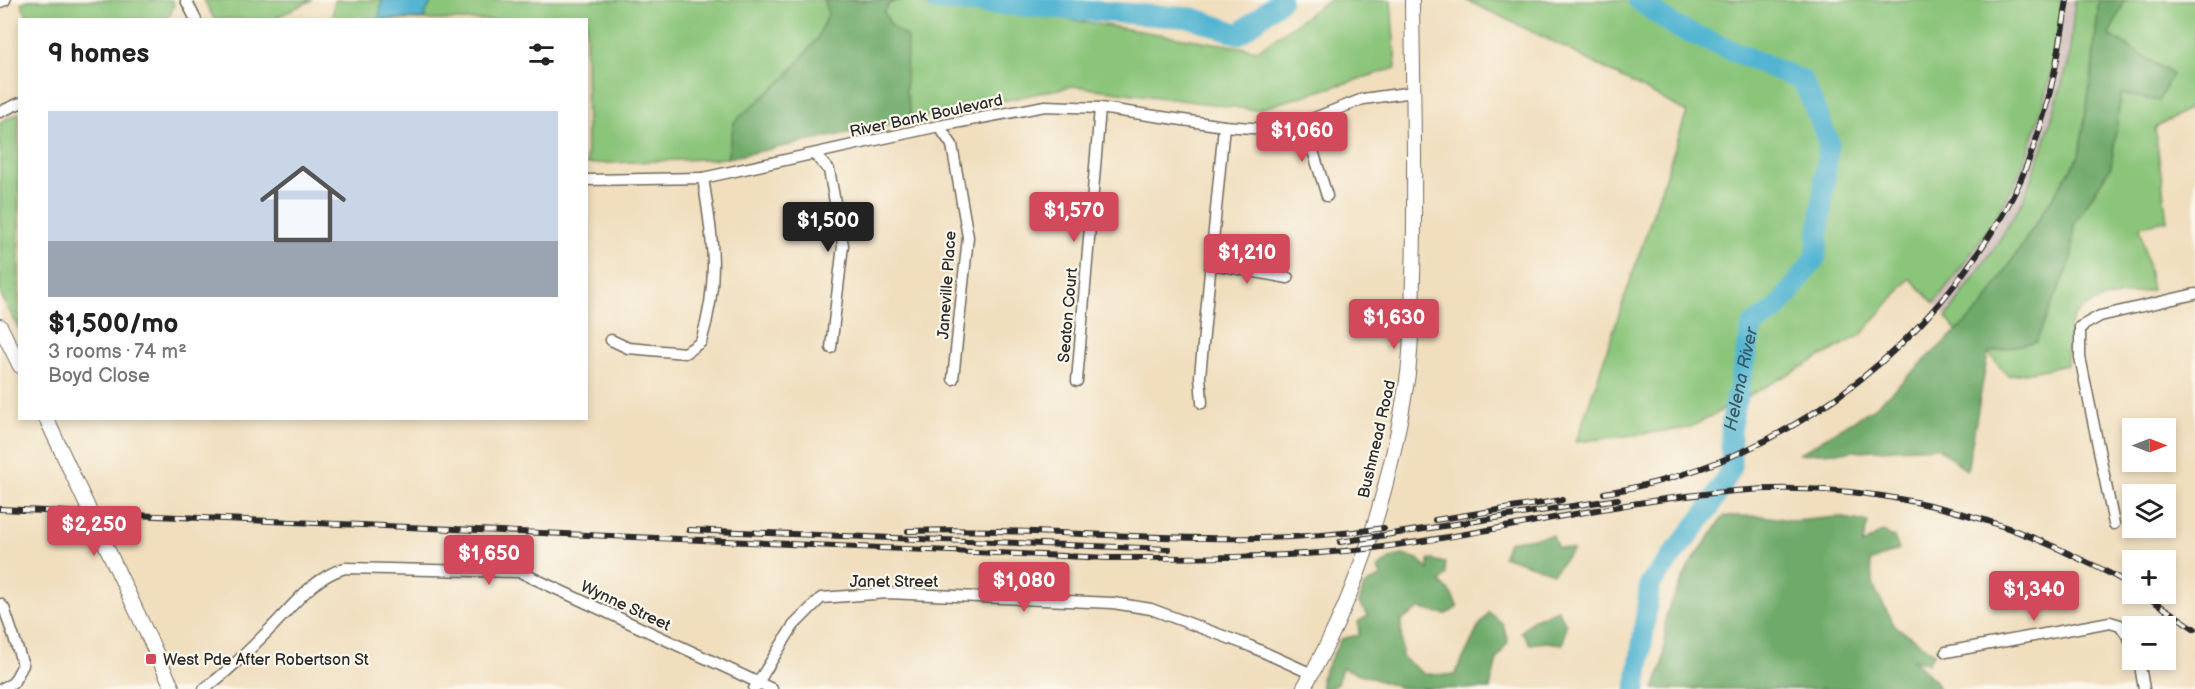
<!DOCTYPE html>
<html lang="en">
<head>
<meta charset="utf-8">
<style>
  :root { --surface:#fff; --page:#f6f6f6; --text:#222; --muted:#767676; --line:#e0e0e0; --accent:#d1495b }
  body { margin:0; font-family:"Balsamiq Sans",sans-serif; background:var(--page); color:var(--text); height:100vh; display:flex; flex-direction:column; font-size:22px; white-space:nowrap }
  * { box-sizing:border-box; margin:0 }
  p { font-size:20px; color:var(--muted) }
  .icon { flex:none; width:33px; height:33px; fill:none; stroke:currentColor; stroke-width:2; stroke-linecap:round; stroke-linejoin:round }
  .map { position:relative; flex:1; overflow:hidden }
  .details { position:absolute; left:18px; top:18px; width:570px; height:402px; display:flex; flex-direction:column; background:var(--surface); border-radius:0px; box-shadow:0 3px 9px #0003 }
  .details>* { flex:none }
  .needle { width:39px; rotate:90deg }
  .buttons { position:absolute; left:2122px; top:418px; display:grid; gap:12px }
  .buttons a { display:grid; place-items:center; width:54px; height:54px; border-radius:0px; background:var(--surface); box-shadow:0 3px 9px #0003; font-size:30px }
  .price { position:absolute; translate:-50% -51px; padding:0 14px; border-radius:6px; background:var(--accent); color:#fff; font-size:20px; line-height:39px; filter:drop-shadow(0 2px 3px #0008) }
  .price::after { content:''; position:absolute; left:50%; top:36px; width:18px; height:14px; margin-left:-9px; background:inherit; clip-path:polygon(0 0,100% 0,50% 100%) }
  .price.current { background:#222; color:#fff }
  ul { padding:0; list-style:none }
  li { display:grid; align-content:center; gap:12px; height:318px; padding:0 30px }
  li+li { border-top:2px solid var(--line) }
  li span { display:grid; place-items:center; height:186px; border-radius:0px; color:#555 }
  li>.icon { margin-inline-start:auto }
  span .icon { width:108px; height:108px; fill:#fffc; stroke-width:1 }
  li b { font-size:26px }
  h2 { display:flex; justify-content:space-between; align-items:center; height:72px; padding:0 30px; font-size:26px }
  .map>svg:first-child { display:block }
  .industrial { fill:#d1bfbd }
  .green { fill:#8bc57a; stroke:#5b7852; stroke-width:1.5 }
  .forest { fill:#70aa6a; stroke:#4e6a4a; stroke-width:1.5 }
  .water { fill:#52b5d1; stroke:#3e707e; stroke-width:1.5 }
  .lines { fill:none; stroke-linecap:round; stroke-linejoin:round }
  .river { stroke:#52b5d1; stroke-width:21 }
  .street-casing { stroke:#706a5e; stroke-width:13 }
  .secondary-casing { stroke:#706a5e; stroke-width:16 }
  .street { stroke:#fff; stroke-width:10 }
  .secondary { stroke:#fff; stroke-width:14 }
  .rail-casing { stroke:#2b2b2b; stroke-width:6 }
  .rail { stroke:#fbf7ec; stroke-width:4; stroke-dasharray:11; stroke-linecap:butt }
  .poi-dot { fill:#d1495b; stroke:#fbf7ec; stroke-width:2 }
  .labels { text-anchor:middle; stroke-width:4.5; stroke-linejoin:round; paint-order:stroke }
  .street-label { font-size:16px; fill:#2b2b2b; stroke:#fbf7ec }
  .poi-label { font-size:16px; fill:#2b2b2b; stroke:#fbf7ec; text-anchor:start }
  .water-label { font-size:18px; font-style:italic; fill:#395b65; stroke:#fbf7ec }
</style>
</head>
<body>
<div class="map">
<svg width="2195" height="689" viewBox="0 0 2195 689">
  <rect width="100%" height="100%" fill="#fbf7ec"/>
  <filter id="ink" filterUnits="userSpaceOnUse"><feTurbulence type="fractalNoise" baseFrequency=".0167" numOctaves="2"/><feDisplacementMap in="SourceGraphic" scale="12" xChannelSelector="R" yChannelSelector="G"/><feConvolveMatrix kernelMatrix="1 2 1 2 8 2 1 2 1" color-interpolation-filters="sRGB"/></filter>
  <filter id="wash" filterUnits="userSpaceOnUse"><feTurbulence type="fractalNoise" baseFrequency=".008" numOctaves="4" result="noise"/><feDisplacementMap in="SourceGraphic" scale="24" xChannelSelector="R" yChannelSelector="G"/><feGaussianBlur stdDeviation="1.35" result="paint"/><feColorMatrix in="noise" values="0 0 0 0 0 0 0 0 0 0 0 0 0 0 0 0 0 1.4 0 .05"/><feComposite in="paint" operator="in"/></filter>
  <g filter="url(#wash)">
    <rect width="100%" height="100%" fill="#f0debd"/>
    <polygon class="industrial" points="2062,0 2075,0 2069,60 2046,138 2023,201 1997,244 1946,317 1934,303 1965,263 2020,170 2050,77"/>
    <g class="green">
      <polygon points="28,0 172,0 174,4 170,16 163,19 29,20 21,3"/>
      <polygon points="204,0 312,0 273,19 214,19"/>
      <polygon points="335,0 947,0 1258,50 1329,0 1391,0 1396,68 1256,110 1073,86 727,158 587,164 586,20 332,20"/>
      <path d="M1466 0H2062C2059 56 2042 116 2021 169 2002 214 1964 265 1934 303L1910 278 1861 335 1689 428 1576 442 1687 112 1562 46Z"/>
      <polygon points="2075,0 2099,0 2092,72 2079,156 1983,306 1957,331 1946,318 1997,244 2023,201 2046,138 2069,60"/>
      <path d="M2125 0H2195V105L2155 128 2167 221 2140 226 2152 290C2129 295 2094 296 2076 314 2066 325 2068 351 2067 365L2008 376 1988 353 2036 341 2071 260 2074 224 2111 166 2121 94 2172 74 2109 35Z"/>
      <polygon points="19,113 19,329 0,293 0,122"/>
    </g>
    <g class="forest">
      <polygon points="825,0 899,0 890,3 884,12 892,27 907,37 906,91 912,120 727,158 734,122 785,78 817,39 828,14"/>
      <polygon points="2099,0 2125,0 2109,35 2172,74 2159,101 2121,94 2111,166 2074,224 2071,260 2036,341 1988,353 1967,471 1937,447 1799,454 1874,408 1983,306 2079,156 2092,72"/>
      <polygon points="1724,516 1763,516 1795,521 1837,517 1868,522 1862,545 1882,532 1894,537 1899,549 1870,562 1874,587 1894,625 1934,653 1928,663 1912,659 1935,681 1939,689 1654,689 1663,664 1666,614 1689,566"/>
      <polygon points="1553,535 1557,547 1573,550 1553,573 1503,556 1508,542"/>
      <polygon points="1402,555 1418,559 1429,570 1429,559 1445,563 1446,575 1440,582 1451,593 1458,608 1446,614 1419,609 1401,621 1402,657 1424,674 1455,675 1478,628 1489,612 1503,624 1508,642 1497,659 1490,689 1401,688 1342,668 1337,684 1329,689 1322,689 1321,678 1341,639 1359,635 1358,622 1368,616 1359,603 1364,586 1382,576 1377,569 1391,558"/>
      <polygon points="1558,610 1566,624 1563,644 1546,642 1530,644 1521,632 1534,619"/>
    </g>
    <polygon class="water" points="382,0 433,0 425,13 425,19 379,19"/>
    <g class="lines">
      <g class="river">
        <polyline points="935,0 1193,18 1239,34 1281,0"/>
        <path id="s1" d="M1636 689 1650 584 1708 510 1731 469V425L1752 326 1776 310 1816 257 1829 142 1803 81 1676 27 1638 0"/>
      </g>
    </g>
  </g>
  <g filter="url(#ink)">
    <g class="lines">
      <defs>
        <g id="street">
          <polyline points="186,0 196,20"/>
          <polyline points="0,2 5,0"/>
          <polyline points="0,112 20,103"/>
          <polyline points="1304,122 1327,196"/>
          <polyline points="939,126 952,145 968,237 953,379"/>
          <polyline points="815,155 829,170 843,245 831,348"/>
          <polyline points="586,180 703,178"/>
          <polyline points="1212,264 1288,278"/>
          <path d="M611 340 628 348 685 353 701 342C720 279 713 242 703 178L939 126 1045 106 1100 108 1224 126 1265 129 1304 122 1363 99 1413 92"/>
          <polyline points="1077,381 1100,108"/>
          <polyline points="1202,403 1200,376 1224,126"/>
          <polyline points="2114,524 2080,357 2080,327 2100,316 2195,294"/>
          <polyline points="0,604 4,608 23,665 13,683 1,689"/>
          <polyline points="1946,652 2110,622 2120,625 2133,644"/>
          <polyline points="2139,660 2144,689"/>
          <path d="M204 689C228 672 249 650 270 629 293 606 312 578 345 568L520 572 772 689"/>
          <polyline points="754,689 793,626 821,598 887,593 1113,603 1151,609 1250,646 1312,674"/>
        </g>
        <g id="secondary">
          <polyline points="0,326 20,366"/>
          <polyline points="46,418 173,689"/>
          <path d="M1303 689C1358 596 1390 488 1407 381 1412 347 1412 311 1413 277 1416 185 1413 92 1412 0"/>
        </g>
      </defs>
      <use href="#street" class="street-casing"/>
      <use href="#secondary" class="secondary-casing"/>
      <use href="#street" class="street"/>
      <use href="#secondary" class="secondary"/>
      <defs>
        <g id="rail">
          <path d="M1604 493C1755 469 1888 382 1975 257 1992 233 2009 206 2021 179 2046 122 2058 62 2067 0"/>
          <path d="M0 509 1108 558C1194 558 1280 558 1366 549 1489 535 1612 501 1735 491 1853 481 1976 506 2082 560 2099 568 2117 576 2133 587"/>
          <polyline points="1435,520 1562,500"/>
          <polyline points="689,530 1169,549"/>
          <path d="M908 531C1066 526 1226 552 1384 528"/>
          <polyline points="1340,542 1618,499"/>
          <polyline points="2143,594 2195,629"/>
        </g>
      </defs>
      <use href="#rail" class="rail-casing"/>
      <use href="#rail" class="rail"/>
    </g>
  </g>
  <rect class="poi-dot" x="145" y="653" width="12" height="12" rx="3"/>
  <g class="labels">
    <g class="street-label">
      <text transform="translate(926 115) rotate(-12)" y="6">River Bank Boulevard</text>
      <text transform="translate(946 285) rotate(-86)" y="6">Janeville Place</text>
      <text transform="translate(1067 315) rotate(-85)" y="6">Seaton Court</text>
      <text transform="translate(1376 439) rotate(-77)" y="6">Bushmead Road</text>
      <text x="894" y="587">Janet Street</text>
      <text transform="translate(626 605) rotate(25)" y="6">Wynne Street</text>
    </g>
    <g class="poi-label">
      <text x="163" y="665">West Pde After Robertson St</text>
    </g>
    <g class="water-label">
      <text dy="6" stroke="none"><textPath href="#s1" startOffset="338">Helena River</textPath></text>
    </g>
  </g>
</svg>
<div class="buttons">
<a><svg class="needle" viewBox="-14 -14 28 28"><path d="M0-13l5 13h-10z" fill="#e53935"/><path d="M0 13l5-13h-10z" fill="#767676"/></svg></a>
<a><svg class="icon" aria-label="layers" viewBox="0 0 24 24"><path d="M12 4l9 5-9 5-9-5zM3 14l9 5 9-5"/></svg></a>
<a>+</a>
<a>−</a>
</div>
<b class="price" style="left:1302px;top:163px">$1,060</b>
<b class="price" style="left:1074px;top:243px">$1,570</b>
<b class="price current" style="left:828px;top:253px">$1,500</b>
<b class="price" style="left:1247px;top:285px">$1,210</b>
<b class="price" style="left:1394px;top:350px">$1,630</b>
<b class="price" style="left:94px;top:557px">$2,250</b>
<b class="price" style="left:489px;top:586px">$1,650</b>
<b class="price" style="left:1024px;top:613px">$1,080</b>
<b class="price" style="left:2034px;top:622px">$1,340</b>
<section class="details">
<h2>9 homes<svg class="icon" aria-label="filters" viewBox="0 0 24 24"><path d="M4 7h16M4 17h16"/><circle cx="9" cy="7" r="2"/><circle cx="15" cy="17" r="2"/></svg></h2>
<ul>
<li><span style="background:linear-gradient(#c9d6e8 70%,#9aa5b1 0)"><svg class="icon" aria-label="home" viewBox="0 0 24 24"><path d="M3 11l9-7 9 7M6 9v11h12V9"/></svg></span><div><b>$1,500/mo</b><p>3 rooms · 74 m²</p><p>Boyd Close</p></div></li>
</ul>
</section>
</div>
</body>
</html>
